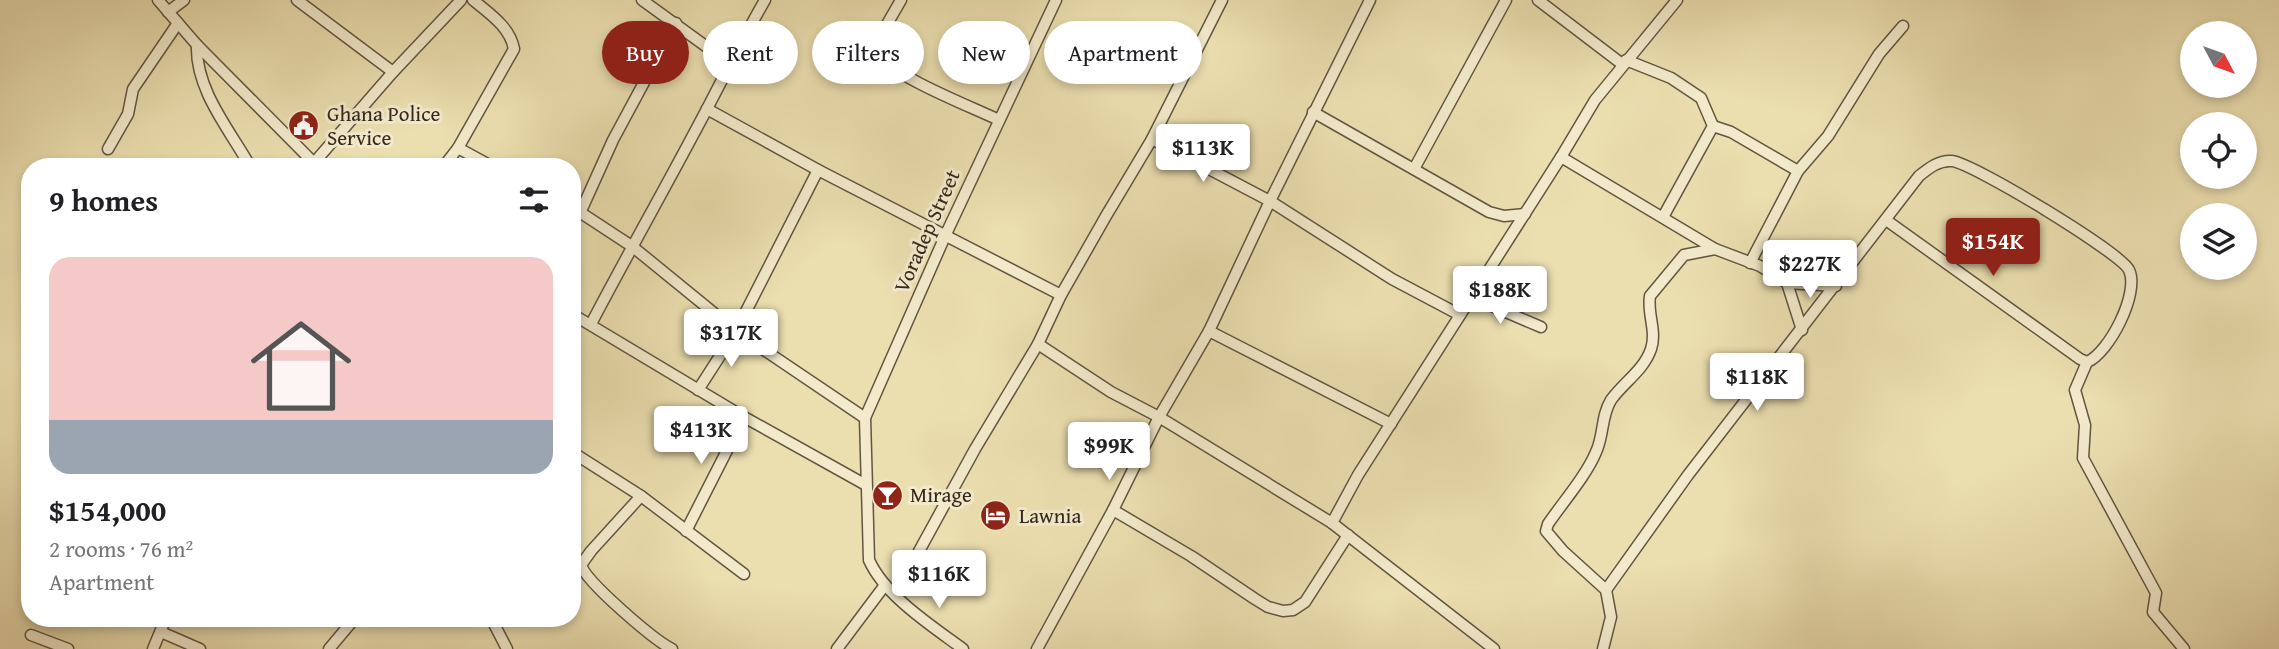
<!DOCTYPE html>
<html lang="en">
<head>
<meta charset="utf-8">
<style>
  :root { --surface:#fff; --page:#f6f6f6; --text:#202124; --muted:#757577; --line:#e0e0e0; --accent:#8f2418 }
  body { margin:0; font-family:"Gentium Book Plus",serif; background:var(--page); color:var(--text); height:100vh; display:flex; flex-direction:column; font-size:26px; white-space:nowrap }
  * { box-sizing:border-box; margin:0 }
  p { font-size:23px; color:var(--muted) }
  .icon { flex:none; width:38px; height:38px; fill:none; stroke:currentColor; stroke-width:2; stroke-linecap:round; stroke-linejoin:round }
  .map { position:relative; flex:1; overflow:hidden }
  .side { position:absolute; left:21px; top:158px; width:560px; height:469px; display:flex; flex-direction:column; background:var(--surface); border-radius:28px; box-shadow:0 4px 10px #0003 }
  .side>* { flex:none }
  .banner { position:absolute; left:602px; top:21px; width:665px; height:63px; display:flex; gap:14px }
  .needle { width:46px; rotate:131deg }
  .buttons { position:absolute; left:2180px; top:21px; display:grid; gap:14px }
  .buttons a { display:grid; place-items:center; width:77px; height:77px; border-radius:50%; background:var(--surface); box-shadow:0 4px 10px #0003; font-size:35px }
  .price { position:absolute; translate:-50% -60px; padding:0 16px; border-radius:7px; background:#fff; color:#222; font-size:23px; line-height:46px; filter:drop-shadow(0 2px 4px #0008) }
  .price::after { content:''; position:absolute; left:50%; top:42px; width:21px; height:16px; margin-left:-10px; background:inherit; clip-path:polygon(0 0,100% 0,50% 100%) }
  .price.on { background:var(--accent); color:#fff }
  ul { padding:0; list-style:none }
  li { display:grid; align-content:center; gap:14px; height:371px; padding:0 28px }
  li+li { border-top:2px solid var(--line) }
  li span { display:grid; place-items:center; height:217px; border-radius:21px; color:#555 }
  li>.icon { margin-inline-start:auto }
  span .icon { width:126px; height:126px; fill:#fffc; stroke-width:1 }
  li b { font-size:30px }
  h2 { display:flex; justify-content:space-between; align-items:center; height:84px; padding:0 28px; font-size:30px }
  .tag { padding:0 24px; border-radius:32px; background:var(--surface); box-shadow:0 4px 10px #0003; font-size:24px; line-height:63px }
  .tag.on { background:var(--accent); color:#fff }
  .map>svg:first-child { display:block }
  .lines { fill:none; stroke-linecap:round; stroke-linejoin:round }
  .street-casing { stroke:#615642; stroke-width:13 }
  .street { stroke:#f2eacb; stroke-width:10 }
  .labels { text-anchor:middle; stroke-width:6; stroke-linejoin:round; paint-order:stroke }
  .poi-label { font-size:21px; fill:#33281d; stroke:#f2eacb; text-anchor:start }
  .street-label { font-size:21px; fill:#33281d; stroke:#f2eacb }
</style>
</head>
<body>
<div class="map">
<svg width="2279" height="649" viewBox="0 0 2279 649">
  <rect width="100%" height="100%" fill="#ebdeaf"/>
  <filter id="stains"><feTurbulence type="fractalNoise" baseFrequency=".00286" numOctaves="4"/><feColorMatrix values="0 0 0 0 .2 0 0 0 0 .09 0 0 0 0 .02 0 0 0 .5 -.17"/></filter>
  <radialGradient id="worn" r=".72"><stop offset=".6" stop-color="#630" stop-opacity="0"/><stop offset="1" stop-color="#630" stop-opacity=".3"/></radialGradient>
  <g class="lines">
    <defs>
      <g id="street">
        <polyline points="158,0 197,45 317,166"/>
        <polyline points="297,0 393,72"/>
        <polyline points="642,0 729,63"/>
        <path d="M901 0 875 45V53C899 79 965 104 999 120"/>
        <polyline points="1370,0 1270,201 1392,279 1460,315"/>
        <polyline points="1538,0 1622,64"/>
        <polyline points="168,12 184,0"/>
        <path d="M197 45C195 89 229 129 250 166"/>
        <polyline points="1626,60 1671,78 1701,98 1713,126 1663,217"/>
        <polyline points="707,109 818,170 1061,295"/>
        <polyline points="1313,112 1489,212 1504,216 1525,214"/>
        <polyline points="1713,126 1731,132 1798,171"/>
        <polyline points="458,148 491,166"/>
        <polyline points="108,149 128,114 133,89 178,23"/>
        <polyline points="1561,157 1715,249 1760,266 1787,283 1802,330"/>
        <polyline points="313,164 393,72 461,0"/>
        <path d="M444 166 458 148 514 49C510 27 490 14 473 0"/>
        <polyline points="1414,169 1506,0"/>
        <polyline points="572,207 633,247 736,331 865,418"/>
        <polyline points="581,211 613,140 676,23"/>
        <polyline points="1886,220 2080,359 2087,362"/>
        <polyline points="1750,263 1798,171 1828,136 1879,54 1903,26"/>
        <polyline points="1787,283 1836,286"/>
        <polyline points="1471,297 1541,327"/>
        <polyline points="572,314 744,417 866,485"/>
        <path d="M591 324C624 261 659 199 692 137 717 91 739 45 765 0"/>
        <polyline points="1209,331 1391,424"/>
        <polyline points="1038,344 1111,392 1159,417 1332,523 1494,649"/>
        <polyline points="698,390 736,331 818,170"/>
        <polyline points="572,452 641,496 744,574"/>
        <polyline points="1113,510 1191,556 1255,599 1268,607 1283,611 1293,610 1305,602 1348,535"/>
        <polyline points="1332,523 1358,475 1561,157 1595,100 1677,0"/>
        <polyline points="686,531 744,417"/>
        <polyline points="572,561 581,565 591,551 641,496"/>
        <path d="M581 565C586 582 654 640 672 649"/>
        <path d="M1606 590 1688 475 1919 176C1929 168 1939 160 1952 161 1973 163 2121 253 2129 270 2140 293 2109 353 2087 362L2075 390 2085 425 2083 458 2156 593 2153 612 2184 649"/>
        <polyline points="895,595 975,449 1038,344 1061,295 1106,216 1152,139 1222,0"/>
        <polyline points="491,618 507,649"/>
        <polyline points="161,632 200,649"/>
        <polyline points="31,635 68,649"/>
        <polyline points="153,649 166,618"/>
        <polyline points="329,649 355,618"/>
        <polyline points="837,649 885,585"/>
        <path d="M963 649C932 626 885 596 869 560L865 418 946 234 1056 0"/>
        <polyline points="1037,649 1113,510 1159,417 1209,331 1270,201 1152,139"/>
        <path d="M1603 649 1611 617 1606 590 1563 551 1546 531 1548 524C1563 502 1586 476 1596 452 1604 435 1601 416 1611 400 1623 383 1644 370 1651 349 1657 331 1647 314 1650 296L1684 255 1715 249"/>
      </g>
    </defs>
    <use href="#street" class="street-casing"/>
    <use href="#street" class="street"/>
  </g>
  <defs>
    <symbol id="civic-disc" viewBox="-11 -11 22 22"><circle r="9.5" fill="#8f2418" stroke="#f2eacb"/><path d="M-.6-6.5H3V-4.5H.6V-3L4-1V1h2V6H-6V1h2V-1L-.6-3ZM-1.2 2.5V6h2.4V2.5Z" fill="#fff"/></symbol>
    <symbol id="bar-disc" viewBox="-11 -11 22 22"><circle r="9.5" fill="#8f2418" stroke="#f2eacb"/><path d="M-6-5H6L.8 .8V4.5H3.5V6h-7V4.5H-.8V.8Z" fill="#fff"/></symbol>
    <symbol id="hotel-disc" viewBox="-11 -11 22 22"><circle r="9.5" fill="#8f2418" stroke="#f2eacb"/><path d="M-6-4.5h1.5V1H6V5H4.5V3h-9V5H-6ZM-4 0a1.8 1.8 0 1 1 3.6 0ZM.5 0V-2.5h3Q6-2.5 6 0Z" fill="#fff"/></symbol>
  </defs>
  <g fill-rule="evenodd">
    <use href="#civic-disc" x="286" y="108" width="35" height="35"/>
    <use href="#bar-disc" x="870" y="478" width="35" height="35"/>
    <use href="#hotel-disc" x="978" y="498" width="35" height="35"/>
  </g>
  <g class="labels">
    <g class="poi-label">
      <text x="327" y="121">Ghana Police<tspan x="327" dy="24">Service</tspan></text>
      <text x="910" y="502">Mirage</text>
      <text x="1019" y="523">Lawnia</text>
    </g>
    <g class="street-label">
      <text transform="translate(927 231) rotate(-66)" y="7">Voradep Street</text>
    </g>
  </g>
  <rect width="100%" height="100%" filter="url(#stains)"/>
  <rect width="100%" height="100%" fill="url(#worn)"/>
</svg>
<div class="buttons">
<a><svg class="needle" viewBox="-14 -14 28 28"><path d="M0-13l5 13h-10z" fill="#e53935"/><path d="M0 13l5-13h-10z" fill="#757577"/></svg></a>
<a><svg class="icon" aria-label="locate" viewBox="0 0 24 24"><circle cx="12" cy="12" r="6"/><path d="M12 2v4M12 18v4M2 12h4M18 12h4"/></svg></a>
<a><svg class="icon" aria-label="layers" viewBox="0 0 24 24"><path d="M12 4l9 5-9 5-9-5zM3 14l9 5 9-5"/></svg></a>
</div>
<b class="price" style="left:1203px;top:184px">$113K</b>
<b class="price on" style="left:1993px;top:278px">$154K</b>
<b class="price" style="left:1810px;top:300px">$227K</b>
<b class="price" style="left:1500px;top:326px">$188K</b>
<b class="price" style="left:731px;top:369px">$317K</b>
<b class="price" style="left:1757px;top:413px">$118K</b>
<b class="price" style="left:701px;top:466px">$413K</b>
<b class="price" style="left:1109px;top:482px">$99K</b>
<b class="price" style="left:939px;top:610px">$116K</b>
<div class="banner">
<a class="tag on">Buy</a>
<a class="tag">Rent</a>
<a class="tag">Filters</a>
<a class="tag">New</a>
<a class="tag">Apartment</a>
</div>
<section class="side">
<h2>9 homes<svg class="icon" aria-label="filters" viewBox="0 0 24 24"><path d="M4 7h16M4 17h16"/><circle cx="9" cy="7" r="2"/><circle cx="15" cy="17" r="2"/></svg></h2>
<ul>
<li><span style="background:linear-gradient(#f6c9c9 75%,#9aa5b1 0)"><svg class="icon" aria-label="home" viewBox="0 0 24 24"><path d="M3 11l9-7 9 7M6 9v11h12V9"/></svg></span><div><b>$154,000</b><p>2 rooms · 76 m²</p><p>Apartment</p></div></li>
</ul>
</section>
</div>
</body>
</html>
